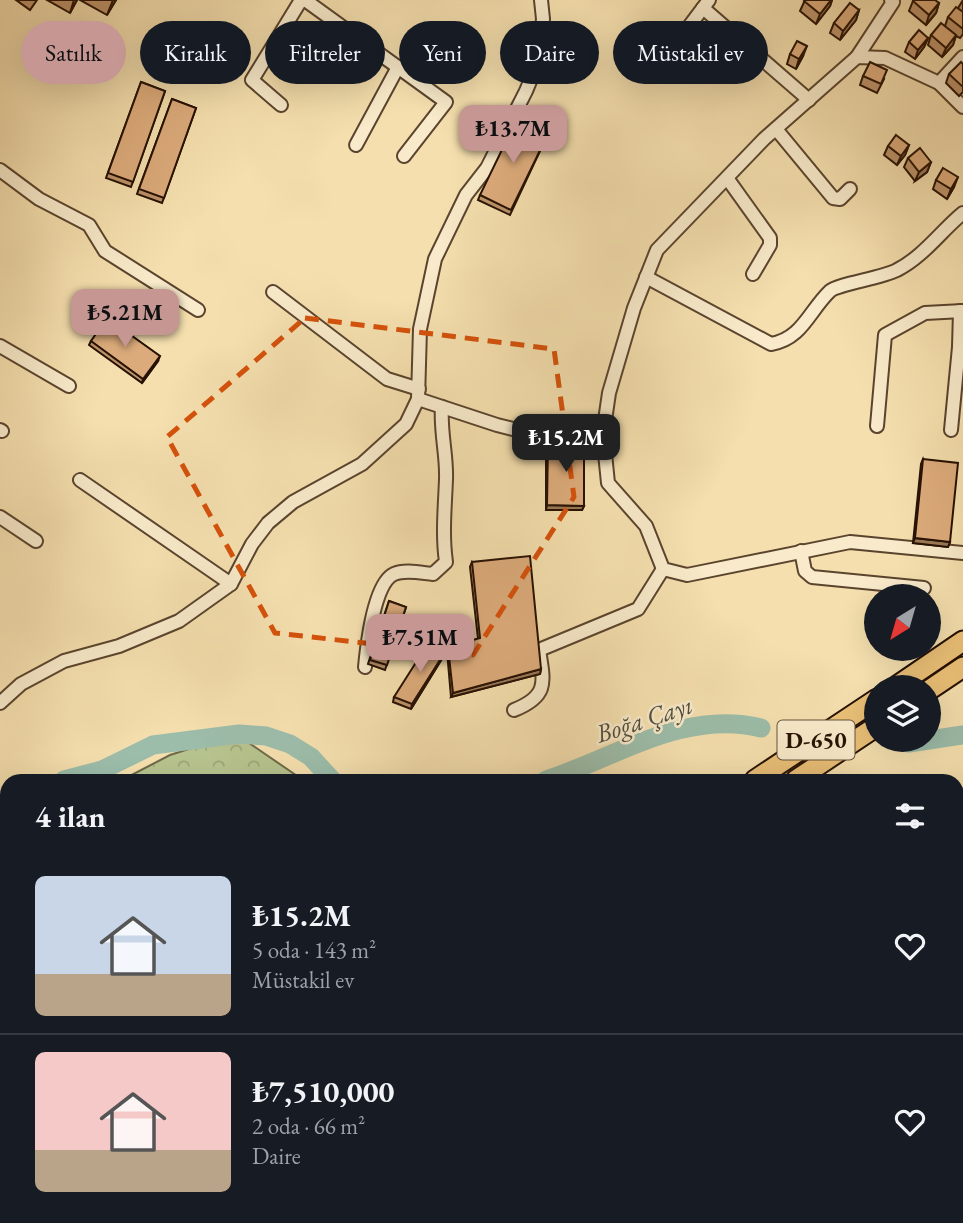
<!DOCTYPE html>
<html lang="tr">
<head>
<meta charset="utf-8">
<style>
  :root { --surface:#171b24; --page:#242831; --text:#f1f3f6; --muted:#9ea1a6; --line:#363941; --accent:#c59692 }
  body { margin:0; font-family:"EB Garamond",serif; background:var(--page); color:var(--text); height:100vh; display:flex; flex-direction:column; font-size:26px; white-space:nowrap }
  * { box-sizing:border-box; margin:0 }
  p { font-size:23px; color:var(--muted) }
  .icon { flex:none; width:38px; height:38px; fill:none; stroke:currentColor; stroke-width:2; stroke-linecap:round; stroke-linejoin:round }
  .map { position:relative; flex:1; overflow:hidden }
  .side { position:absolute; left:0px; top:774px; width:964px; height:450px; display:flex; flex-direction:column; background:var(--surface); border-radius:21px 21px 0 0; box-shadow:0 7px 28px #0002 }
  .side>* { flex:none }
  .banner { position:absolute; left:21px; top:21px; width:922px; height:63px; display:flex; gap:14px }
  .needle { width:46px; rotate:217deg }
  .buttons { position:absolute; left:864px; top:584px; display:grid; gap:14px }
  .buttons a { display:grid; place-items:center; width:77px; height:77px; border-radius:50%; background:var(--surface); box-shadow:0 7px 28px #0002; font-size:35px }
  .price { position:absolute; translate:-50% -60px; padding:0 16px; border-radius:14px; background:var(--accent); color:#111; font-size:23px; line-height:46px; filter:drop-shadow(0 2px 4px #0008) }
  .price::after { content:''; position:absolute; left:50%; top:42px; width:21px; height:16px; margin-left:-10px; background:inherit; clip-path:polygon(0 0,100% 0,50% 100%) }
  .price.active { background:#222; color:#fff }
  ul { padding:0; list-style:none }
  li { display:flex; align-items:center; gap:21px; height:175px; padding:0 35px }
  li+li { border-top:2px solid var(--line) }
  li span { display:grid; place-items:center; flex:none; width:196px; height:140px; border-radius:10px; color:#555 }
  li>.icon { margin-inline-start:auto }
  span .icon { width:84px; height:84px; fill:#fffc; stroke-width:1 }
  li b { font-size:30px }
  h2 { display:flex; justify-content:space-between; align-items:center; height:84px; padding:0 35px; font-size:30px }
  .chip { padding:0 24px; border-radius:32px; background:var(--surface); box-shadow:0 7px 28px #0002; font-size:24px; line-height:63px }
  .chip.active { background:var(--accent); color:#111 }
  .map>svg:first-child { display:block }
  .forest { fill:url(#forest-crowns); stroke:#6e6a48; stroke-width:2 }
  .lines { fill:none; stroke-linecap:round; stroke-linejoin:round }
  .river { stroke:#9cbdaa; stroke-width:19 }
  .minor-casing { stroke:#5a442e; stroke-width:16 }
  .highway-casing { stroke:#261103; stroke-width:23 }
  .minor { stroke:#f8eaca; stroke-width:12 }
  .highway { stroke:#eac077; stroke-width:19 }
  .wall { fill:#bd936a; stroke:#261103; stroke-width:2 }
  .shaded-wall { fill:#9a7856; stroke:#261103; stroke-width:2 }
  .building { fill:#dcab7b; stroke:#261103; stroke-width:2 }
  .marked { fill:none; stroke:#d5520b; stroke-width:5; stroke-dasharray:14 9; stroke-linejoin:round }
  .labels { text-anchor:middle; stroke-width:5; stroke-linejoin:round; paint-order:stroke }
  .shield { fill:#f8eaca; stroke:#65523f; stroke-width:2 }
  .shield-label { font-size:23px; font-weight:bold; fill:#261103 }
  .water-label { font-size:26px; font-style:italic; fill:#4f4d3d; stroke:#f8eaca }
</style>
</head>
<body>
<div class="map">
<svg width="963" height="1223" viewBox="0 0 963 1223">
  <defs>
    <pattern id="forest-crowns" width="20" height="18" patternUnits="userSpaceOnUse" patternTransform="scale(1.75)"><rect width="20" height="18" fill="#b7c38e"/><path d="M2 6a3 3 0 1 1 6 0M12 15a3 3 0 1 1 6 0" fill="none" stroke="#9da679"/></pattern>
  </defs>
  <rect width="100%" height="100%" fill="#f5dfae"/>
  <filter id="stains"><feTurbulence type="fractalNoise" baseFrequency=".00286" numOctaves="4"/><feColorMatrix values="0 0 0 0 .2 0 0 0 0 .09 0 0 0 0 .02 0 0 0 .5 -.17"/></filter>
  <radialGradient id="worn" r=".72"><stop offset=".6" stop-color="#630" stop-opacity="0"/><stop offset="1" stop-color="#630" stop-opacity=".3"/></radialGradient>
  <g class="forest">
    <polygon points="236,734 303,780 122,780 170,755"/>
    <polygon points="7,870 7,1216 44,1216 37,1223 0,1223 0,877"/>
  </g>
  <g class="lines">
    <g class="river">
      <polyline points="909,743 963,735"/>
      <polyline points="64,780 102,770 153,745 239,734 266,736 290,744 311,757 332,780"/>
      <path d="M546 780C615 758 684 709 761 728"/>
      <polyline points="0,842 7,836"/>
    </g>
    <defs>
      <g id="minor">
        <polyline points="305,0 446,102 404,156"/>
        <polyline points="703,8 809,100"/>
        <polyline points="678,41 709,0"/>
        <polyline points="857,57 893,2 891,0"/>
        <polyline points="963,57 939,83 885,58 857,57 764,139 657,250 634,308 609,393 603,434 608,483 646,526 663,569 687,575 850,542 963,553"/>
        <polyline points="939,83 963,107"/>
        <polyline points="281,105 252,80 301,0"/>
        <polyline points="776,129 833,198 840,199 850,189"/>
        <polyline points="356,145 398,67"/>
        <polyline points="0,170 39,199 89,225 105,251 198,310"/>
        <polyline points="727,178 770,238 770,245 753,274"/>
        <path d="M646 277 771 344C802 339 809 311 830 291 838 284 882 278 897 270 923 257 941 231 963 213"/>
        <polyline points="273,292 387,379 419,389"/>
        <polyline points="960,311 959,347 963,345"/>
        <polyline points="0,346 69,386"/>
        <polyline points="418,399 497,425 569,443 603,434"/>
        <polyline points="877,426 885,335 925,313 963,311"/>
        <polyline points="0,430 2,431"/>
        <polyline points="951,430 959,347"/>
        <polyline points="80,480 231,584"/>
        <polyline points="0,517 36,541"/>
        <polyline points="801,551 805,571 812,577 924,588"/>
        <path d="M365 667C367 646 374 583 394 574 405 569 422 573 433 574L446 562C442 534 445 507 446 479 447 455 440 431 442 407"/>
        <polyline points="0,703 21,684 64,661 119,646 179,621 231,584 252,544 268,523 293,502 362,464 406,424 418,399 420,329 435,259 466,195 487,168 526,91 538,62 543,19 541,0"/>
        <path d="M514 710C549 696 544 682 539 650L638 609 663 569"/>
        <polyline points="957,944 963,939"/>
        <polyline points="477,1223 482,1216"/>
        <polyline points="947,1223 963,1219"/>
      </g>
      <g id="highway">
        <polyline points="894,688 963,641"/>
        <polyline points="929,690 963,667"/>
        <polyline points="755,780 877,699"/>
        <polyline points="796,780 877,726"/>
        <polyline points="108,1223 116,1216"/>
        <polyline points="155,1223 164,1216"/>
      </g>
    </defs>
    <use href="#minor" class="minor-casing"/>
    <use href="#highway" class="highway-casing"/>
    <use href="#minor" class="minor"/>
    <use href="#highway" class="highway"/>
  </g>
  <g class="wall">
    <polygon points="16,0 37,0 30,10"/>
    <polygon points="47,0 77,0 70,13"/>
    <polygon points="80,0 116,0 107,15"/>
    <polygon points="805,0 832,0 830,6 816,24 800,11"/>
    <polygon points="963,0 963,34 960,38 956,36 953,45 942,57 928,45 931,35 945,26 948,17 958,8"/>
    <polygon points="913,1 939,3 936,13 926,25 909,11"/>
    <polygon points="859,10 856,20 840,40 830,33 834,23"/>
    <polygon points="928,38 924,47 915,59 905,52 909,42"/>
    <polygon points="790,54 803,56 796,69 787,64"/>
    <polygon points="963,64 963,92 959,96 946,83 949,74"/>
    <polygon points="863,76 884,79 877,93 860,85"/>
    <polygon points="141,82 165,91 131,187 106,178"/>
    <polygon points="172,99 196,108 162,203 137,194"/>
    <polygon points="547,136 510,215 478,200 480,195"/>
    <polygon points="909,145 905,155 897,165 884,155 888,146"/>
    <polygon points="908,158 931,162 927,172 915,181 904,167"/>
    <polygon points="936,180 954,187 947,199 933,189"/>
    <polygon points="91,341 158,361 142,383 89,345"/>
    <polygon points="548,442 584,506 582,510 546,510 546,446"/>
    <polygon points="923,459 950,542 948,547 913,543 921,464"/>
    <polygon points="472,562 541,669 540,674 451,697 447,651 448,647 478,639 470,567"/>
    <polygon points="389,601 406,607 385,670 368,664"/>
    <polygon points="445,652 443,657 411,709 393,702 394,697"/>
  </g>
  <g class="shaded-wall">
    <polygon points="74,0 77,0 70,13"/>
    <polygon points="113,0 116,0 107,15"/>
    <polygon points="831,0 832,0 830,6 816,24 820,14"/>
    <polygon points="939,3 936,13 926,25 929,15"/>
    <polygon points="859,10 856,20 840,40 843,31"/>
    <polygon points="956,35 953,45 942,57 946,48"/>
    <polygon points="928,38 924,47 915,59 918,50"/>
    <polygon points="807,46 803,56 796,69 799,59"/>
    <polygon points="909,145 905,155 897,165 901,156"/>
    <polygon points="931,162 927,172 915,181 919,172"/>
    <polygon points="958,177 954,187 947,199 951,189"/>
    <polygon points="160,356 158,361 142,383 143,379"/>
    <polygon points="547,505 584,506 582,510 546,510"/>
    <polygon points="915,538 950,542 948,547 913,543"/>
    <polygon points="445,652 443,657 411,709 412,704"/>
    <polygon points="541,669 540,674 451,697 453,693"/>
    <polygon points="963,1048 963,1052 957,1056 957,1053"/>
  </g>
  <g class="building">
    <polygon points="805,0 831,0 820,14 804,1"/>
    <polygon points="914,0 935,0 939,3 929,15 913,1"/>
    <polygon points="850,3 859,10 843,31 834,23"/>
    <polygon points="956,7 963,12 963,29 948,17"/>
    <polygon points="941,23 956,35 946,48 931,35"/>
    <polygon points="919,30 928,38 918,50 909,42"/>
    <polygon points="797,41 807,46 799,59 790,54"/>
    <polygon points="870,62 887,70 881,84 863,76"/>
    <polygon points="961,62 963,64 963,87 949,74"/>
    <polygon points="141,82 165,91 133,182 108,173"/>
    <polygon points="172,99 196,108 164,198 139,189"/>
    <polygon points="516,121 547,136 511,210 480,195"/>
    <polygon points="896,135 909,145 901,156 888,146"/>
    <polygon points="920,148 931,162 919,172 908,158"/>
    <polygon points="943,168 958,177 951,189 936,180"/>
    <polygon points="107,318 160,356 143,379 91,341"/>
    <polygon points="548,442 584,442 584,506 547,505"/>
    <polygon points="923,459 958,463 950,542 915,538"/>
    <polygon points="530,556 541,669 453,693 448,647 480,638 472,562"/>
    <polygon points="389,601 406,607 387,665 370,660"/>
    <polygon points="429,642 445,652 412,704 394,697"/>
    <polygon points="957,1035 963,1042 963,1048 957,1053"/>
  </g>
  <path class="marked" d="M305 318 554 349 574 497 473 655 275 633 167 437Z"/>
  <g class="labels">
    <rect class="shield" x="777.5" y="720.5" width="77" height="39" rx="5"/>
    <g class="shield-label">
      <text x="816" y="748">D-650</text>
    </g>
    <g class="water-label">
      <text transform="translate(644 719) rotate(-18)" y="9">Boğa Çayı</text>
    </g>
  </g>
  <rect width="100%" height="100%" filter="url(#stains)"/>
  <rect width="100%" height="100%" fill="url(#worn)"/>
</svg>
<div class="buttons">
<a><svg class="needle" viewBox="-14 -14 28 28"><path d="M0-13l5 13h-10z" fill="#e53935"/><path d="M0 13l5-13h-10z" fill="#9ea1a6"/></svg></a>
<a><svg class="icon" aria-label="layers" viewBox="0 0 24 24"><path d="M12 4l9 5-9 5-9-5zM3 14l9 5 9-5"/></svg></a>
</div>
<b class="price" style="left:513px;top:165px">₺13.7M</b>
<b class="price" style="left:125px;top:349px">₺5.21M</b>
<b class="price active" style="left:566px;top:474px">₺15.2M</b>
<b class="price" style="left:420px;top:674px">₺7.51M</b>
<div class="banner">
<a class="chip active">Satılık</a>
<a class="chip">Kiralık</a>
<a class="chip">Filtreler</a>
<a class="chip">Yeni</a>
<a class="chip">Daire</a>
<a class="chip">Müstakil ev</a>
</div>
<section class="side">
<h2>4 ilan<svg class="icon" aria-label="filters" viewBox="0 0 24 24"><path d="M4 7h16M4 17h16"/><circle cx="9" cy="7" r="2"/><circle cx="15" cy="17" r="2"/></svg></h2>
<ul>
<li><span style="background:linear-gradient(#c9d6e8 70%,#b9a48a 0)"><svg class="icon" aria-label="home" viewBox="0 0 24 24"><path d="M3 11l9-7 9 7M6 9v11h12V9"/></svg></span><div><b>₺15.2M</b><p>5 oda · 143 m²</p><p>Müstakil ev</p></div><svg class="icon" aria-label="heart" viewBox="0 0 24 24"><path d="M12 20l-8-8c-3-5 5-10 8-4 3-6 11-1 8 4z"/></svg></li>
<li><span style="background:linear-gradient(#f6c9c9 70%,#b9a48a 0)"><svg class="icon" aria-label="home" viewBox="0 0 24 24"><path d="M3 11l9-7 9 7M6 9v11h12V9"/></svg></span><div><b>₺7,510,000</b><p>2 oda · 66 m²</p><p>Daire</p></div><svg class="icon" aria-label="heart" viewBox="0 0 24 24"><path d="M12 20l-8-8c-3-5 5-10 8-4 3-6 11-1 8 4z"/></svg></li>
</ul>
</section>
</div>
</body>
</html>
